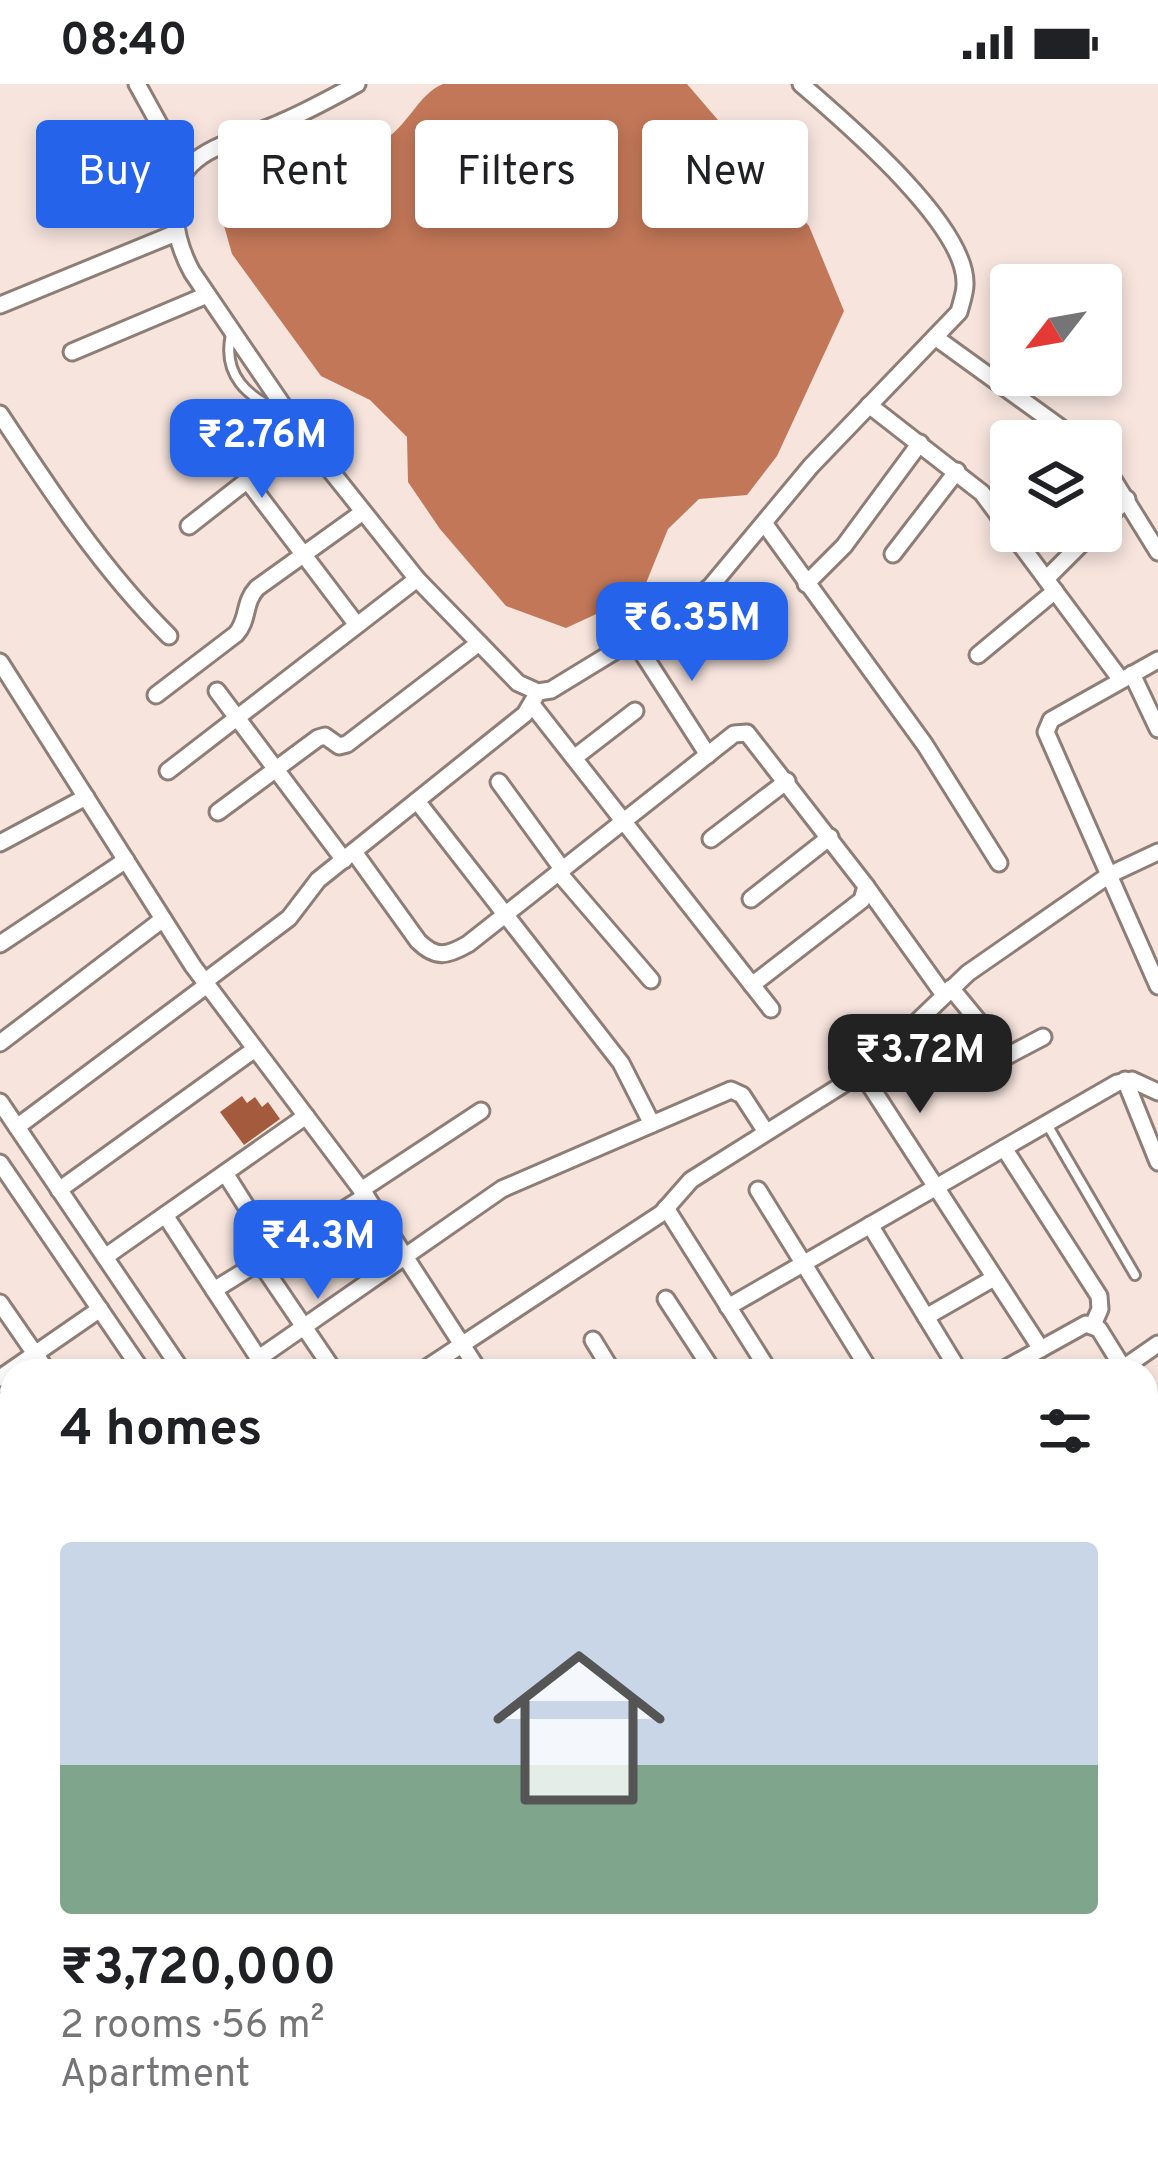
<!DOCTYPE html>
<html lang="en">
<head>
<meta charset="utf-8">
<style>
  :root { --surface:#fff; --page:#f2f2f2; --text:#202124; --muted:#757577; --line:#e0e0e0; --accent:#2563eb }
  body { margin:0; font-family:Overpass,sans-serif; background:var(--page); color:var(--text); height:100vh; display:flex; flex-direction:column; font-size:45px; white-space:nowrap }
  * { box-sizing:border-box; margin:0 }
  p { font-size:39px; color:var(--muted) }
  .icon { flex:none; width:66px; height:66px; fill:none; stroke:currentColor; stroke-width:2; stroke-linecap:round; stroke-linejoin:round }
  .map { position:relative; flex:1; overflow:hidden }
  .drawer { position:absolute; left:0px; top:1275px; width:1158px; height:807px; display:flex; flex-direction:column; background:var(--surface); border-radius:36px 36px 0 0; box-shadow:0 6px 18px #0003 }
  .drawer>* { flex:none }
  .banner { position:absolute; left:36px; top:36px; width:1086px; height:108px; display:flex; gap:24px }
  .needle { width:78px; rotate:239deg }
  .tools { position:absolute; left:990px; top:180px; display:grid; gap:24px }
  .tools a { display:grid; place-items:center; width:132px; height:132px; border-radius:12px; background:var(--surface); box-shadow:0 6px 18px #0003; font-size:60px }
  .price { position:absolute; translate:-50% -102px; padding:0 27px; border-radius:24px; background:var(--accent); color:#fff; font-size:39px; line-height:78px; filter:drop-shadow(0 3px 6px #0008) }
  .price::after { content:''; position:absolute; left:50%; top:72px; width:36px; height:27px; margin-left:-18px; background:inherit; clip-path:polygon(0 0,100% 0,50% 100%) }
  .price.active { background:#222; color:#fff }
  ul { padding:0; list-style:none }
  li { display:grid; align-content:center; gap:24px; height:636px; padding:0 60px }
  li+li { border-top:3px solid var(--line) }
  li span { display:grid; place-items:center; height:372px; border-radius:12px; color:#555 }
  li>.icon { margin-inline-start:auto }
  span .icon { width:216px; height:216px; fill:#fffc; stroke-width:1 }
  li b { font-size:51px }
  h2 { display:flex; justify-content:space-between; align-items:center; height:144px; padding:0 60px; font-size:51px }
  .chip { padding:0 42px; border-radius:12px; background:var(--surface); box-shadow:0 6px 18px #0003; font-size:42px; line-height:108px }
  .chip.active { background:var(--accent); color:#fff }
  .status { display:flex; justify-content:space-between; align-items:center; height:84px; padding:0 60px; background:var(--surface); direction:ltr }
  .status svg { height:33px; fill:currentColor }
  .map>svg:first-child { display:block }
  .built { fill:#f0d7cd }
  .water { fill:#c27758 }
  .building { fill:#a45b3d }
  .lines { fill:none; stroke-linecap:round; stroke-linejoin:round }
  .service-casing { stroke:#8d7e77; stroke-width:14 }
  .minor-casing { stroke:#8d7e77; stroke-width:21 }
  .service { stroke:#fff; stroke-width:8 }
  .minor { stroke:#fff; stroke-width:15 }
</style>
</head>
<body>
<div class="status"><b>08:40</b><svg viewBox="0 0 49 12"><path d="M0 12V9h3v3zM5 12V6h3v6zM10 12V3h3v9zM15 12V0h3v12zM26 1h20v11H26zM47 4h2v5h-2z"/></svg></div>
<div class="map">
<svg width="1158" height="2081" viewBox="0 0 1158 2081">
  <rect width="100%" height="100%" fill="#f6e4dd"/>
  <polygon class="built" points="12,1936 12,2070 292,2070 273,2081 0,2081 0,1945"/>
  <path class="water" d="M443 0H687L809 142 844 227 777 372 747 411 699 415 668 445 642 509 566 544 506 522 440 445 408 398 407 353 370 316 321 292 232 170 219 124C242 105 296 65 325 60 342 57 366 66 381 58 407 44 419 9 443 0Z"/>
  <polygon class="building" points="242,1012 247,1019 255,1013 262,1023 268,1018 280,1035 244,1061 220,1028"/>
  <g class="lines">
    <defs>
      <g id="service">
        <path d="M231 250C222 291 247 313 282 328"/>
        <polyline points="1048,1042 1135,1191"/>
        <polyline points="173,2070 178,2081"/>
        <polyline points="24,2081 39,2070"/>
      </g>
      <g id="minor">
        <polyline points="137,0 185,87"/>
        <path d="M357 0C333 13 308 27 282 38 255 51 220 57 196 76 162 103 175 157 192 188L307 357 417 495 518 599 538 608 551 606 682 526 711 502 811 382 959 228C961 220 965 209 965 201 968 142 845 38 801 0"/>
        <polyline points="0,221 176,149"/>
        <polyline points="935,253 1079,357"/>
        <polyline points="72,268 207,211"/>
        <polyline points="869,321 982,409 1121,596"/>
        <path d="M0 330C52 409 102 485 169 552"/>
        <polyline points="1101,376 1158,468"/>
        <polyline points="247,396 357,541"/>
        <polyline points="764,439 925,661 999,779"/>
        <polyline points="1101,440 1127,415"/>
        <polyline points="189,442 304,352"/>
        <polyline points="893,470 957,387"/>
        <polyline points="1046,495 1094,447"/>
        <polyline points="806,500 844,462 920,359"/>
        <polyline points="634,556 708,671"/>
        <polyline points="978,571 1055,507"/>
        <polyline points="1158,576 1051,636 1046,648 1158,902"/>
        <polyline points="0,578 193,882 366,1112 479,1287"/>
        <polyline points="1132,590 1158,645"/>
        <polyline points="217,607 344,776"/>
        <path d="M156 611 236 550C249 536 243 519 257 504L363 428"/>
        <polyline points="533,622 771,925"/>
        <polyline points="574,674 635,627"/>
        <polyline points="168,687 417,495"/>
        <polyline points="499,698 563,786"/>
        <polyline points="417,717 621,979 652,1040"/>
        <polyline points="218,728 318,654 325,652 339,662 347,660 479,559"/>
        <polyline points="711,755 787,697"/>
        <polyline points="0,759 86,713"/>
        <path d="M354 768 418 857C436 875 447 872 468 860L734 650 747 649 866 802 862 816 752 901"/>
        <polyline points="559,789 651,896"/>
        <polyline points="866,802 944,911"/>
        <polyline points="751,815 830,753"/>
        <polyline points="0,860 126,776"/>
        <polyline points="204,898 289,834 318,796 525,630 538,608"/>
        <polyline points="951,904 1007,972 1043,953"/>
        <polyline points="0,959 163,835"/>
        <polyline points="862,989 1041,1265"/>
        <polyline points="1125,996 1158,1078"/>
        <polyline points="0,1018 182,1287"/>
        <polyline points="17,1043 207,901"/>
        <polyline points="1004,1064 1099,1212 1100,1225 1093,1241"/>
        <polyline points="0,1079 142,1287"/>
        <polyline points="225,1089 275,1168"/>
        <polyline points="59,1106 255,965"/>
        <polyline points="361,1106 481,1027"/>
        <polyline points="758,1106 870,1287"/>
        <polyline points="666,1124 769,1287"/>
        <polyline points="165,1131 267,1287"/>
        <polyline points="870,1141 959,1287"/>
        <polyline points="105,1173 306,1032"/>
        <polyline points="260,1178 334,1287"/>
        <polyline points="214,1206 366,1112"/>
        <polyline points="666,1215 713,1287"/>
        <polyline points="0,1219 47,1287"/>
        <polyline points="728,1223 1117,999 1132,996 1158,1008"/>
        <polyline points="926,1233 994,1194"/>
        <polyline points="593,1256 612,1287"/>
        <polyline points="259,1274 502,1105 731,1006 742,1011 766,1048"/>
        <polyline points="422,1287 662,1129 691,1096 869,984 968,889 1109,791 1158,768"/>
        <polyline points="1001,1287 1086,1240 1099,1245 1125,1287"/>
        <polyline points="1119,1287 1158,1260"/>
        <polyline points="0,1294 100,1225"/>
        <polyline points="0,1318 12,1335"/>
        <polyline points="1146,1318 1158,1336"/>
        <polyline points="0,1402 12,1419"/>
        <polyline points="1146,1406 1158,1424"/>
        <polyline points="0,1453 12,1445"/>
        <polyline points="1146,1508 1158,1526"/>
        <polyline points="0,1564 12,1559"/>
        <polyline points="0,1592 12,1610"/>
        <polyline points="1146,1614 1158,1631"/>
        <polyline points="0,1739 12,1729"/>
        <polyline points="1146,1753 1158,1744"/>
        <polyline points="1146,1795 1158,1810"/>
        <polyline points="0,1846 12,1836"/>
        <polyline points="1146,1873 1158,1888"/>
        <polyline points="1146,1950 1158,1964"/>
        <polyline points="0,1954 12,1944"/>
        <polyline points="1146,2028 1158,2043"/>
        <polyline points="341,2070 349,2081"/>
        <polyline points="398,2070 406,2081"/>
        <polyline points="466,2070 474,2081"/>
        <polyline points="596,2070 604,2081"/>
        <polyline points="687,2070 695,2081"/>
        <polyline points="717,2070 725,2081"/>
        <polyline points="975,2070 985,2076 994,2070"/>
        <polyline points="1044,2070 1054,2081"/>
        <polyline points="1114,2070 1123,2081"/>
        <polyline points="543,2081 558,2070"/>
        <polyline points="768,2081 779,2070"/>
        <polyline points="937,2081 948,2070"/>
      </g>
    </defs>
    <use href="#service" class="service-casing"/>
    <use href="#minor" class="minor-casing"/>
    <use href="#service" class="service"/>
    <use href="#minor" class="minor"/>
  </g>
</svg>
<div class="tools">
<a><svg class="needle" viewBox="-14 -14 28 28"><path d="M0-13l5 13h-10z" fill="#e53935"/><path d="M0 13l5-13h-10z" fill="#757577"/></svg></a>
<a><svg class="icon" aria-label="layers" viewBox="0 0 24 24"><path d="M12 4l9 5-9 5-9-5zM3 14l9 5 9-5"/></svg></a>
</div>
<b class="price" style="left:262px;top:417px">₹2.76M</b>
<b class="price" style="left:692px;top:600px">₹6.35M</b>
<b class="price active" style="left:920px;top:1032px">₹3.72M</b>
<b class="price" style="left:318px;top:1218px">₹4.3M</b>
<div class="banner">
<a class="chip active">Buy</a>
<a class="chip">Rent</a>
<a class="chip">Filters</a>
<a class="chip">New</a>
</div>
<section class="drawer">
<h2>4 homes<svg class="icon" aria-label="filters" viewBox="0 0 24 24"><path d="M4 7h16M4 17h16"/><circle cx="9" cy="7" r="2"/><circle cx="15" cy="17" r="2"/></svg></h2>
<ul>
<li><span style="background:linear-gradient(#c9d6e8 60%,#7fa58c 0)"><svg class="icon" aria-label="home" viewBox="0 0 24 24"><path d="M3 11l9-7 9 7M6 9v11h12V9"/></svg></span><div><b>₹3,720,000</b><p>2 rooms · 56 m²</p><p>Apartment</p></div></li>
</ul>
</section>
</div>
</body>
</html>
